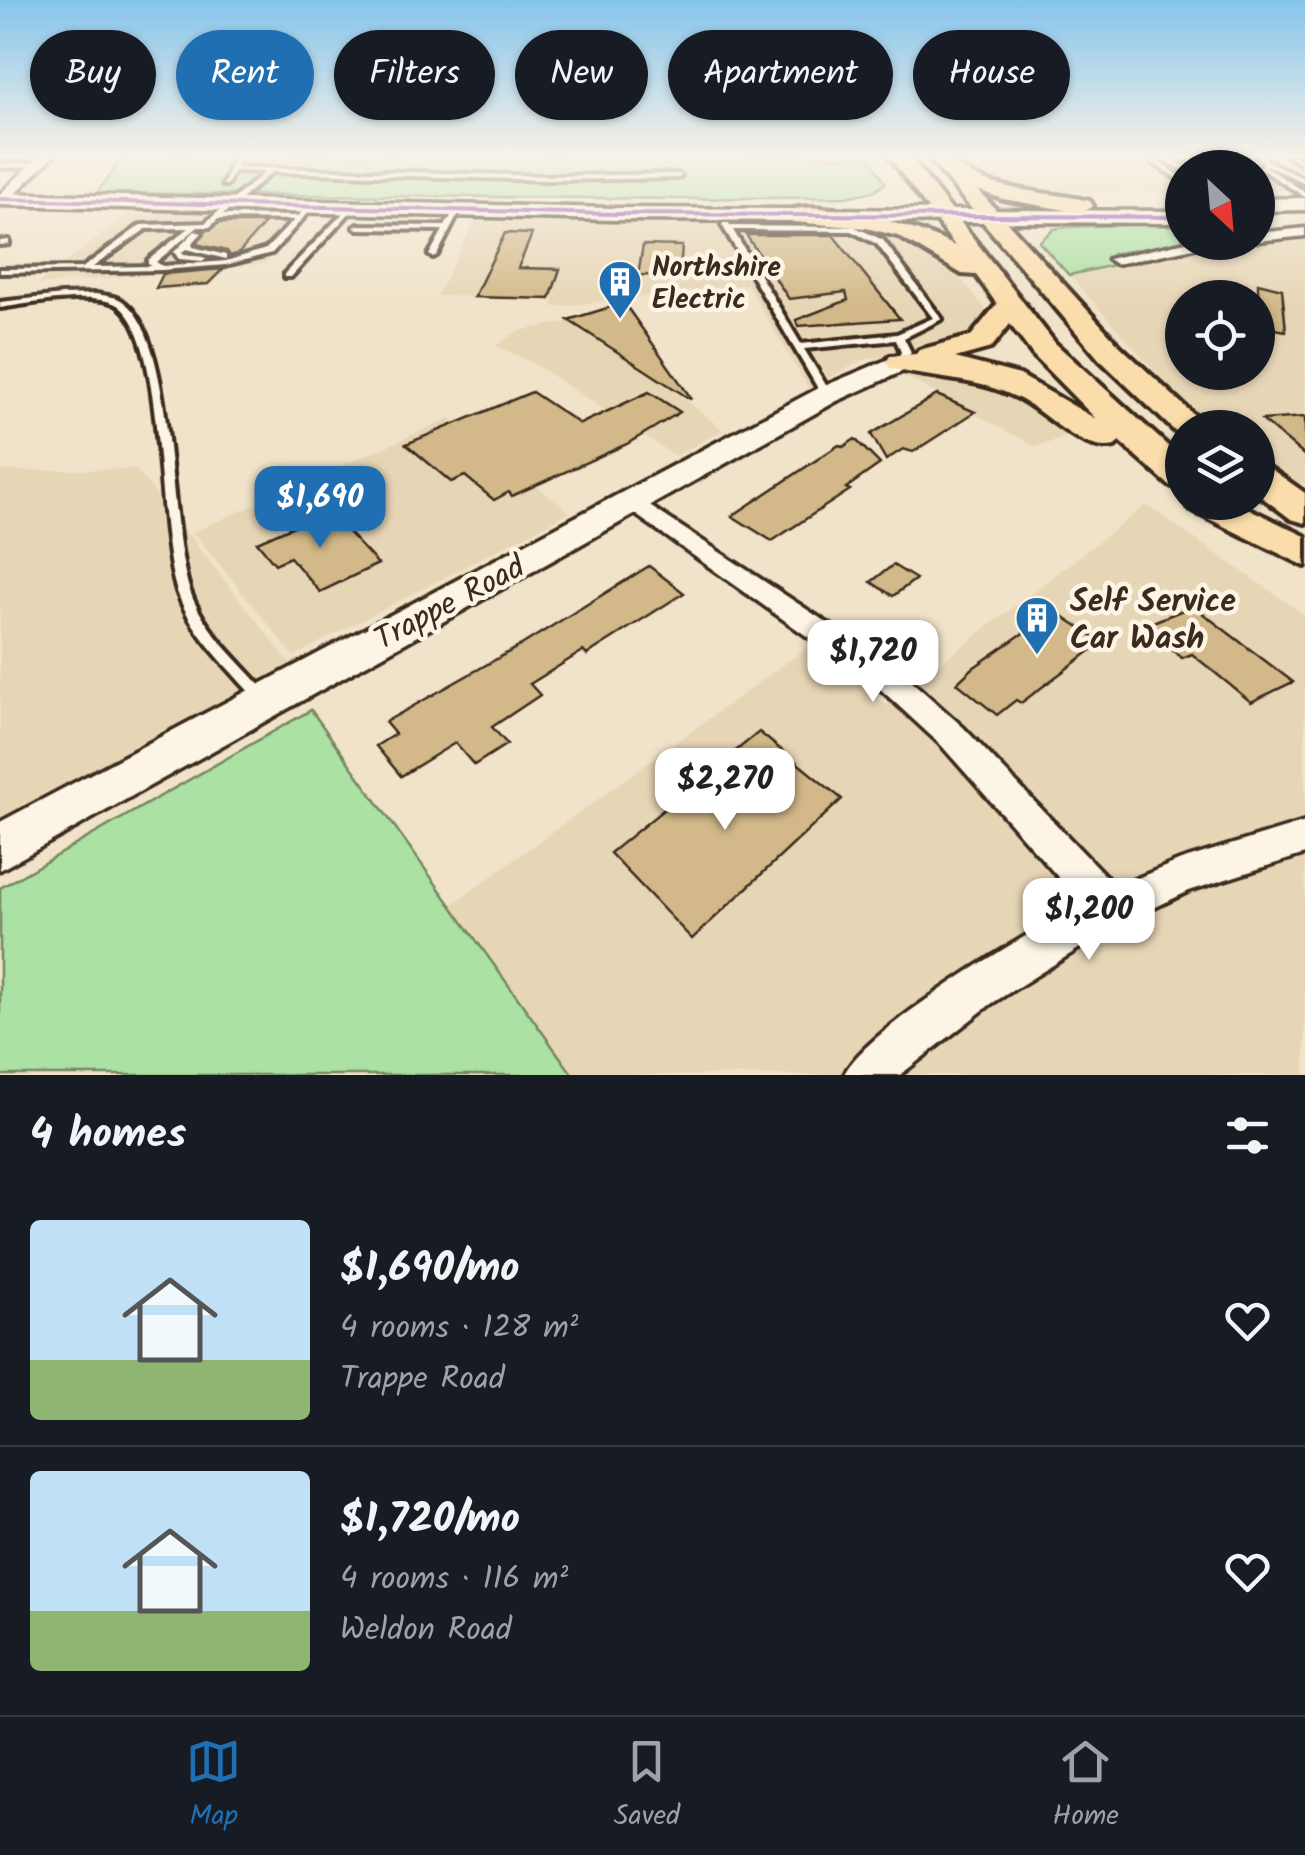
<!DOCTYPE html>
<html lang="en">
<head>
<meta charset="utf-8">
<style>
  :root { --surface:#171b24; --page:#242831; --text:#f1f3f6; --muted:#9ea1a6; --line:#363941; --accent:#1f6fb2 }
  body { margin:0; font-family:Kalam,sans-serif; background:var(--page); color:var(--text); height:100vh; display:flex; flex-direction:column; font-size:38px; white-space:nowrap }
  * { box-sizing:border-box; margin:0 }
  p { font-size:32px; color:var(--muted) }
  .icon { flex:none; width:55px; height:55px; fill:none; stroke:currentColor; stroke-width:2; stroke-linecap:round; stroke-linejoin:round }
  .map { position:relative; height:1075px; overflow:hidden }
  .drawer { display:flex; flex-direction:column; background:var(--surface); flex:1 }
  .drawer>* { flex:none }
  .hud { position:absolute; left:30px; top:30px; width:1245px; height:90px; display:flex; gap:20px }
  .needle { width:65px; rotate:154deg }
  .fabs { position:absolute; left:1165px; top:150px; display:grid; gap:20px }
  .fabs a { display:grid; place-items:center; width:110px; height:110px; border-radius:50%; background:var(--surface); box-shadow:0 2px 8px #0004; font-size:50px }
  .price { position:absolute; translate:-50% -85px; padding:0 22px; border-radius:20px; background:#fff; color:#222; font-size:32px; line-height:65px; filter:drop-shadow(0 2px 5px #0008) }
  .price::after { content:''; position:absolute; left:50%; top:60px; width:30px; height:22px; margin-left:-15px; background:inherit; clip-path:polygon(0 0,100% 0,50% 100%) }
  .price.selected { background:var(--accent); color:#fff }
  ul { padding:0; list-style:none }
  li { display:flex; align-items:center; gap:30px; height:250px; padding:0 30px }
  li+li { border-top:2px solid var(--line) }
  li span { display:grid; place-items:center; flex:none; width:280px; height:200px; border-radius:10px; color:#555 }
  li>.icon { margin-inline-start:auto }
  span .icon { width:120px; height:120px; fill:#fffc; stroke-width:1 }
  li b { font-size:42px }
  h2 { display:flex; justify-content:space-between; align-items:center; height:120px; padding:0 30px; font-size:42px }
  .pill { padding:0 35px; border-radius:45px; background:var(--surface); box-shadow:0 2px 8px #0004; font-size:35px; line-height:90px }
  .pill.selected { background:var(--accent); color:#fff }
  .tabs { display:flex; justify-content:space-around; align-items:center; height:140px; border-top:2px solid var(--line); background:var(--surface); font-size:28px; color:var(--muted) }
  .tabs a { display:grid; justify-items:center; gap:5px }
  .tabs .selected { color:var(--accent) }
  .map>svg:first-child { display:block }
  .built { fill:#e7d6b6; fill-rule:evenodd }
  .green { fill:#abe1a3; stroke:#738660; stroke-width:2.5 }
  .building { fill:#d3b989; stroke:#3b2a1e; stroke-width:2.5 }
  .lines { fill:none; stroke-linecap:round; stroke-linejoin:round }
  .lane-casing { stroke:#3b2a1e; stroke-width:8 }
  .street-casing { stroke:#3b2a1e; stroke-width:7 }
  .secondary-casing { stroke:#3b2a1e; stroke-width:7 }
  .primary-casing { stroke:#3b2a1e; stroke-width:8 }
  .lane { fill:#fcf5e5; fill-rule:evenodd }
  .street { fill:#fcf5e5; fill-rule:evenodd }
  .secondary { fill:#fcf5e5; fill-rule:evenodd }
  .primary { fill:#fbddab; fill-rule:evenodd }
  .bus-1-casing { stroke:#fcf5e5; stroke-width:8 }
  .bus-1 { stroke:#8e44ad; stroke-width:4 }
  .labels { text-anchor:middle; stroke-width:9; stroke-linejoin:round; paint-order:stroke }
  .far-poi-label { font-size:28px; font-weight:bold; fill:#3b2a1e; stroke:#fcf5e5; text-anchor:start }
  .poi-label { font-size:32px; font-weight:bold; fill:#3b2a1e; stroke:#fcf5e5; text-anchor:start }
  .street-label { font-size:32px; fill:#3b2a1e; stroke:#fcf5e5 }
</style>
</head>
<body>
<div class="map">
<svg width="1305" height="1075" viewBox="0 0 1305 1075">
  <rect width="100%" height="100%" fill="#f0e3c9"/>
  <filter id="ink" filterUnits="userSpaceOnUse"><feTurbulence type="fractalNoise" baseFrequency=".01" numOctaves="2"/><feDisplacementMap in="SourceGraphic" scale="20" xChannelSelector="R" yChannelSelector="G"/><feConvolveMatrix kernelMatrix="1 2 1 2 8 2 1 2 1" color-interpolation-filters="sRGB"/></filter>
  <g filter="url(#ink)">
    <g class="built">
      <polygon points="960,156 1305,156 1305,191 1258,191 1258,168 1182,168 1182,192 1023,192 983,179"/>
      <polygon points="133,209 313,212 266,263 37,285"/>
      <polygon points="478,215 865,224 934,245 984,307 991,322 985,333 949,349 866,359 808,388 747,284 553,307 554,298 437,296"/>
      <path d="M1305 238V483L1292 485 1258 458V428L1218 427 1174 393 1069 275 1174 255ZM1182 298H1258V372H1182Z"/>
      <polygon points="578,320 607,336 723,430 675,456 531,362 496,346 518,331"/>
      <polygon points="930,369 1000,379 1067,430 1067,437 1036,447 900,374"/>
      <polygon points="450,418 570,512 294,656 193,532"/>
      <polygon points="136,469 291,664 0,819 0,471"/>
      <polygon points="1146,505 1305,615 1305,1075 565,1075 446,909 809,646 886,705"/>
    </g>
    <g class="green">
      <polygon points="124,156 869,156 885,183 875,191 846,197 681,199 97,193"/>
      <polygon points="1182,223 1182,242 1112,254 1110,258 1115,261 1109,262 1114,265 1069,275 1039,242 1054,229 1068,227"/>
      <polygon points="311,710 573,1075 0,1075 0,888"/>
    </g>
    <g class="building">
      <polygon points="220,223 265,223 239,253 230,256 227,251 196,244 205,231"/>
      <polygon points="505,233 532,234 518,268 560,269 550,299 474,297"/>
      <polygon points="746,235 833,235 900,319 798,326 796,320 848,300 846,292 789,299"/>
      <polygon points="643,245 682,246 680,273 675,272 675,276 638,275"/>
      <polygon points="223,269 208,284 156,288 163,274"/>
      <polygon points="1258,283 1282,289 1286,331 1258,326"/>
      <polygon points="624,303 691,398 690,399 568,320"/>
      <polygon points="532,392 580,424 649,392 680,412 627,444 512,496 509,492 494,500 465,476 451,482 406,444"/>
      <polygon points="937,395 975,412 913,452 903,449 886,460 871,434"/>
      <polygon points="1305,417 1305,456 1262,420"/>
      <polygon points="855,439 880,464 846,488 850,490 772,541 732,516 839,445 843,447"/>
      <polygon points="328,511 378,564 320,592 290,557 275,564 257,542"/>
      <polygon points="893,565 916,579 893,596 871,582"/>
      <polygon points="649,566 684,593 594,650 587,655 583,651 530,684 540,695 492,727 507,744 474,765 455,743 401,776 376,746 395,734 385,722 523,644"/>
      <polygon points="1193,606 1293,682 1251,702 1192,654 1182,658 1143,626"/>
      <polygon points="1055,611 1102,642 1021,703 1016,700 997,715 957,683 973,668"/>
      <polygon points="759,732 842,799 692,939 610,853"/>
    </g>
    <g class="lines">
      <defs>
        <g id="lane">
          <path d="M235 156H241L236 167 547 176 678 174 681 176 678 178 547 180 272 172 223 215 298 216 310 204H314V206L272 253 226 265 162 270 0 273V269L82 268 141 225 205 223 265 172 234 171 227 185H223ZM218 219 294 220 266 249 226 261 163 266 156 262 198 227H210ZM189 228 148 260V264L152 266 93 267 146 229Z"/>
          <polygon points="1143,156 1150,156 1182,177 1182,182"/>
          <polygon points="1160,156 1167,156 1181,165 1225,162 1217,156 1224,156 1235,163 1180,169"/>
          <polygon points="1258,156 1264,156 1268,161 1305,179 1305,183 1267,165 1266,167 1305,192 1305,197 1260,168 1263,162"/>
          <polygon points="1288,156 1295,156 1305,161 1305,165"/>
          <polygon points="41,163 39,166 0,168 0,164"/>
          <polygon points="351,205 356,206 291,277 285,277 285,273"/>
          <polygon points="457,206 462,207 437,255 433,257 429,255 443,230 358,229 354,227 358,225 445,226"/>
          <path d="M723 223H729L730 226 855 227 883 240 942 319 904 338 911 352 904 364 901 365 896 362 901 352 896 340 804 349 832 395 827 398 823 397 722 225ZM733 230 851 231 877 244 933 318 897 334 801 344Z"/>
          <polygon points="195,231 202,233 192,243 193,247 226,255 226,259 186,249 182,252 184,255 203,257 207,259 203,261 179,259 174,252"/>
          <polygon points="9,240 9,244 0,245 0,241"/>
          <path d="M96 294C106 296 118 296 125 303 176 343 167 524 190 591 204 632 242 663 269 695L272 699 269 703 264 705 259 703C230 669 193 636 178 594 154 528 167 346 120 307 100 290 26 304 0 308V302L62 295Z"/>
        </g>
        <g id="street">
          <polygon points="40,156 53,156 7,202 0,203 0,194"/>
          <polygon points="1305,228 1305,236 1258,241 1258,233"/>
          <polygon points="1186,242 1223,242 1116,264 1108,259"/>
          <path d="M633 495 899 670 963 727 1116 887 1181 860 1305 822V854L1189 891 1110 929 991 1004 900 1075H844C863 1030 1033 930 1082 904L941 745 877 686 625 507 621 502Z"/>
        </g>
        <g id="secondary">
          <polygon points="0,193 613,208 1182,211 1182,223 613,220 0,205"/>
          <polygon points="1305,198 1305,210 1258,211 1258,199"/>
          <polygon points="901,354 914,362 910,368 837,401 0,870 0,822 817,389"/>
        </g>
        <g id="primary">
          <path d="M889 156H909L1055 343 1182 459V488L1169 485 1119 441 1115 446C1083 454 1048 414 1020 399 977 377 935 380 890 368L886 362 890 356 916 354 919 350 971 336 997 304 976 275 962 274 898 236 866 228 793 222 782 215C807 191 926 230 955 246ZM1010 324 1033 355 1096 419 1020 375 955 358 991 348Z"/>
          <path d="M927 156H947C981 193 1044 190 1090 201L1093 206 1082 213 1003 199 978 190 1121 347 1208 428H1182V436L1179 435 1099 359Z"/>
          <polygon points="1258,466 1271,469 1305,493 1305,523 1291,519 1258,494"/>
          <polygon points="1185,502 1235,502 1305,536 1305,566 1191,510"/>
        </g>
      </defs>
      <use href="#lane" class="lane-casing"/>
      <use href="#street" class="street-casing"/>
      <use href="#secondary" class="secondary-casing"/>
      <use href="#primary" class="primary-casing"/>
      <use href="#lane" class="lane"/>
      <use href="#street" class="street"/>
      <use href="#secondary" class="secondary"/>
      <use href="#primary" class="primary"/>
      <defs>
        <polyline id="bus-1" points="0,199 613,214 1182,217"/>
      </defs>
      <use href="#bus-1" class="bus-1-casing"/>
      <use href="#bus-1" class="bus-1"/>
    </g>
  </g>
  <linearGradient id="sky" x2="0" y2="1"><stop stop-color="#85c4ec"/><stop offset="0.51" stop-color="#f8f2e7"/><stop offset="1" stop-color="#f8f2e7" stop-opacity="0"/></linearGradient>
  <rect width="1305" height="306" fill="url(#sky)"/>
  <defs>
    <symbol id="building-pin" viewBox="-11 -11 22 30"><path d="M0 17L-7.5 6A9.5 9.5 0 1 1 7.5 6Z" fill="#1f6fb2" stroke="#fcf5e5"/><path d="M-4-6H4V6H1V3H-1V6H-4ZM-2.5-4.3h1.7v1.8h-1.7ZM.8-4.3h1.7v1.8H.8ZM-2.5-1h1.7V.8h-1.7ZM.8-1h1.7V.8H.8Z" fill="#fff"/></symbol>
  </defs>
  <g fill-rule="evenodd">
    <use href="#building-pin" x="595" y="257" width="50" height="68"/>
    <use href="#building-pin" x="1012" y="593" width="50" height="68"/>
  </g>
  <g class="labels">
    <g class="far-poi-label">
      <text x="652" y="276">Northshire<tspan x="652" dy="32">Electric</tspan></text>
    </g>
    <g class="poi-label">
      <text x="1070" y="611">Self Service<tspan x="1070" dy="37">Car Wash</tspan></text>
    </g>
    <g class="street-label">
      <text transform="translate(449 602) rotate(-28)" y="11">Trappe Road</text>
    </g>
  </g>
</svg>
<div class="fabs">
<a><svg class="needle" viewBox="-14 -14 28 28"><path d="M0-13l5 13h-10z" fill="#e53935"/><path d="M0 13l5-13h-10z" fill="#9ea1a6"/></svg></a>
<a><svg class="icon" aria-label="locate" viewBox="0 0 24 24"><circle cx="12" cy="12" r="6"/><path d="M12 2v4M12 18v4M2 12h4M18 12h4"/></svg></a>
<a><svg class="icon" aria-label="layers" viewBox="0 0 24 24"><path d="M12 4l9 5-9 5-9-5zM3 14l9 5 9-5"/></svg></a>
</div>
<b class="price selected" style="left:320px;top:551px">$1,690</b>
<b class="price" style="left:873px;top:705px">$1,720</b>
<b class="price" style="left:725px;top:833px">$2,270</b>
<b class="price" style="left:1089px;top:963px">$1,200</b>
<div class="hud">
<a class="pill">Buy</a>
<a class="pill selected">Rent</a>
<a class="pill">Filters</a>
<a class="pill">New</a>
<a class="pill">Apartment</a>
<a class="pill">House</a>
</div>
</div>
<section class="drawer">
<h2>4 homes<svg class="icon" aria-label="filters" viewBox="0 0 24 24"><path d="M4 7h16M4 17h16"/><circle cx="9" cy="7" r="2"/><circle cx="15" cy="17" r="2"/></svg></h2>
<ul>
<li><span style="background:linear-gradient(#bfe0f5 70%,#8fb573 0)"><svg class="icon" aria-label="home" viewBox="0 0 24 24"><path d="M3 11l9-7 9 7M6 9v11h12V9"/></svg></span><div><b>$1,690/mo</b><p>4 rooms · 128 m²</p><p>Trappe Road</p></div><svg class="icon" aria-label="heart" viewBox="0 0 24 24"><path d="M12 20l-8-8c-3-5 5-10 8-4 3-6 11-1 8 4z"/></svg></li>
<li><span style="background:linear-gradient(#bfe0f5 70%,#8fb573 0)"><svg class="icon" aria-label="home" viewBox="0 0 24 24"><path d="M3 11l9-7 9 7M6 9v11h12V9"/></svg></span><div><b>$1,720/mo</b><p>4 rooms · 116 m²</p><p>Weldon Road</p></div><svg class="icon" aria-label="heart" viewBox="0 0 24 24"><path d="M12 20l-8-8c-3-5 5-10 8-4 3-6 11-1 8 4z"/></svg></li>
</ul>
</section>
<nav class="tabs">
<a class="selected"><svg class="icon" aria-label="map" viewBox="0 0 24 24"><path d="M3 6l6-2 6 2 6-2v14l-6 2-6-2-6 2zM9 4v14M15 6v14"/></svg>Map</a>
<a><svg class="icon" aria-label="saved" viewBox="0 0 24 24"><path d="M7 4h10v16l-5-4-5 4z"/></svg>Saved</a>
<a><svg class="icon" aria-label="home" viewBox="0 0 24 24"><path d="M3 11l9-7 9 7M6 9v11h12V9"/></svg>Home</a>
</nav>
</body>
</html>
